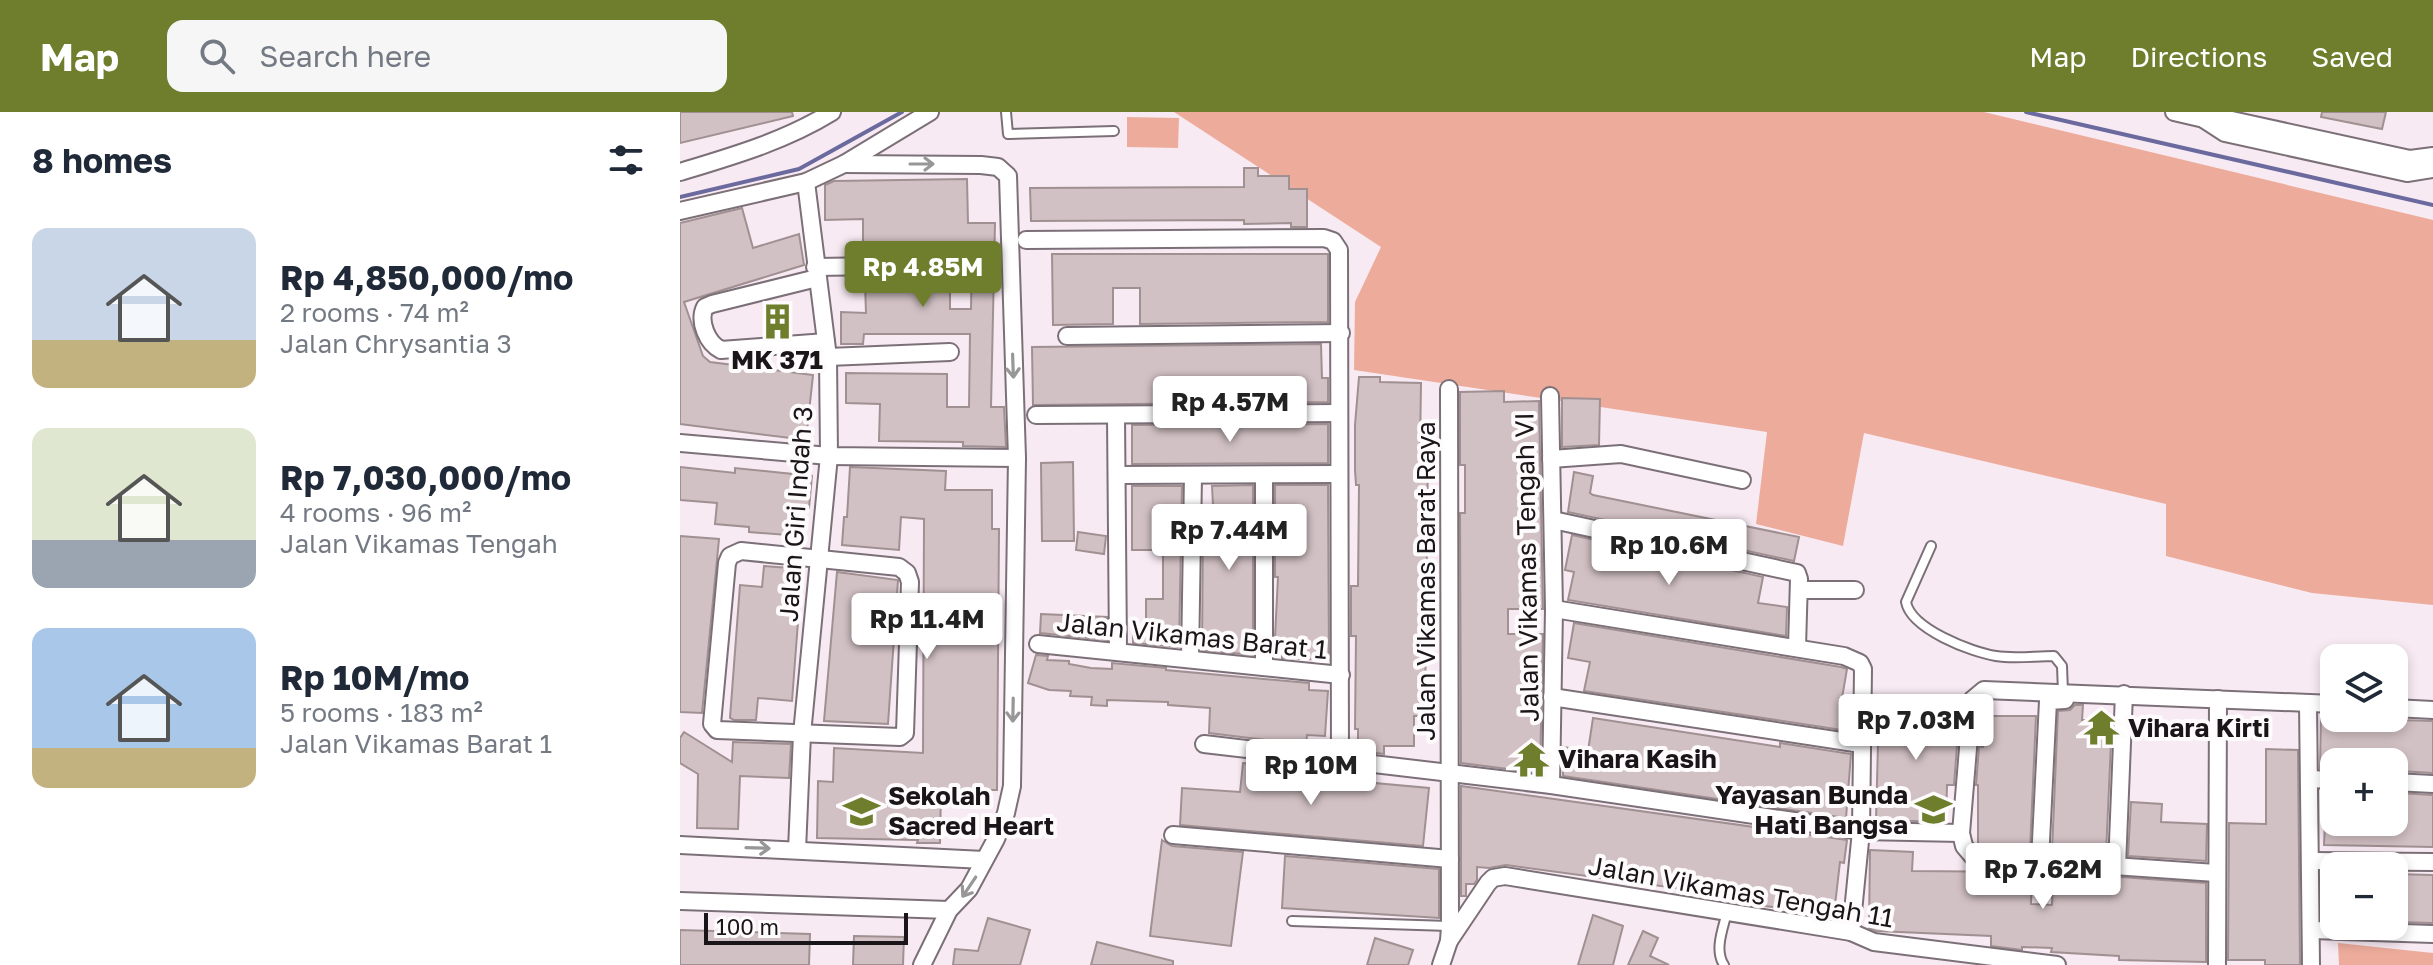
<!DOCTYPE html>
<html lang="en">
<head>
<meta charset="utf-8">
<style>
  :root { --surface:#fff; --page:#f6f6f7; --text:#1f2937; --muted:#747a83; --accent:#6e7e2c }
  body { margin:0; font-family:"Golos Text",sans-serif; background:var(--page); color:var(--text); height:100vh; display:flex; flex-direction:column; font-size:30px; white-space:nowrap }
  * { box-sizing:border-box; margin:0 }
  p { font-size:26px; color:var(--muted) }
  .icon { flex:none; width:44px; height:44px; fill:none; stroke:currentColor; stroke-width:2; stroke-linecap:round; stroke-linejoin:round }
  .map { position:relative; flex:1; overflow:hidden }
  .panel { display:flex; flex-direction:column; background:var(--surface); width:680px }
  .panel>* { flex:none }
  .fabs { position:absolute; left:1640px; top:532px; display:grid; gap:16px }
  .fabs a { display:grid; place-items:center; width:88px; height:88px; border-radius:16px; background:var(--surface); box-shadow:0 4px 12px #0003; font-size:40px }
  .scale { position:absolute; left:24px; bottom:20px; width:204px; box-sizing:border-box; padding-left:8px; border:4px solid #1a1518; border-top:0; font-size:22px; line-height:28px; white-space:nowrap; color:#1a1518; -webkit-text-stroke:6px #fdfbfc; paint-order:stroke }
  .price { position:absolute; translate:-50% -68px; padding:0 18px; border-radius:8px; background:#fff; color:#222; font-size:26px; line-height:52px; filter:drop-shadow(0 2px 4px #0008) }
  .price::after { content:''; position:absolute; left:50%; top:48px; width:24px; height:18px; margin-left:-12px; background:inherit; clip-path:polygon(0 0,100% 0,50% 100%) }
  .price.current { background:var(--accent); color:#fff }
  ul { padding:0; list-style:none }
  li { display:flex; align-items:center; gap:24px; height:200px; padding:0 32px }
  li span { display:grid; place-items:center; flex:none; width:224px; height:160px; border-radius:16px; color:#555 }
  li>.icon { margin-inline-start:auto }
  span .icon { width:96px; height:96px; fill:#fffc; stroke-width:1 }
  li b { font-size:34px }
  h2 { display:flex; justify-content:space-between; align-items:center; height:96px; padding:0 32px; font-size:34px }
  header { display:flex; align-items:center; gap:48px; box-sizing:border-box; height:112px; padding:0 40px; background:var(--accent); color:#fff }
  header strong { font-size:38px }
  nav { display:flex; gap:44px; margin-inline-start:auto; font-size:28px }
  .search { width:560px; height:72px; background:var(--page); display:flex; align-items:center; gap:20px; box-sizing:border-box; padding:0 28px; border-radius:16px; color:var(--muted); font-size:30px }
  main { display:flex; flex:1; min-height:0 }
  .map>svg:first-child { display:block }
  .green { fill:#edac9b }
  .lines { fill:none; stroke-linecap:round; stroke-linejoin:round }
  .stream { stroke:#6b6a9e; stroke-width:4 }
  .building { fill:#d2c1c4; stroke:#a09092; stroke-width:2 }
  .service-casing { stroke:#7c7078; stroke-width:12 }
  .minor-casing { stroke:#7c7078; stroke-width:20 }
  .service { stroke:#fff; stroke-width:8 }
  .minor { stroke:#fff; stroke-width:16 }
  .oneway { stroke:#989697 }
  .labels { text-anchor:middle; stroke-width:8; stroke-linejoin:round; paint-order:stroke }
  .poi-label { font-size:26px; font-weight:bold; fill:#1a1518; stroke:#fdfbfc; text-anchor:start }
  .street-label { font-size:26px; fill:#1a1518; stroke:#fdfbfc }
</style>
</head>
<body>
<header>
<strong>Map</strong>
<div class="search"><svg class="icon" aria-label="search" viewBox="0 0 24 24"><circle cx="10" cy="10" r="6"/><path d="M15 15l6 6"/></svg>Search here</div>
<nav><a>Map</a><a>Directions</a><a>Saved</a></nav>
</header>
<main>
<section class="panel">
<h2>8 homes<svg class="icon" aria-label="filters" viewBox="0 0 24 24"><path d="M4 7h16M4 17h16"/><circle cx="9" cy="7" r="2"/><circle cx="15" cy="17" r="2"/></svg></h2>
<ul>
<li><span style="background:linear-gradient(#c9d6e8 70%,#c2b280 0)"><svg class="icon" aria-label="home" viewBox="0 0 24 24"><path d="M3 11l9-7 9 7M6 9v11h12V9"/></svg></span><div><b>Rp 4,850,000/mo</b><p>2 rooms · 74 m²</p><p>Jalan Chrysantia 3</p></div></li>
<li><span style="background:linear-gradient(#dfe7d0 70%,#9aa5b1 0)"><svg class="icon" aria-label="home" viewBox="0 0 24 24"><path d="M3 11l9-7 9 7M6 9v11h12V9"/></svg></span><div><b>Rp 7,030,000/mo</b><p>4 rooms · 96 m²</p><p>Jalan Vikamas Tengah</p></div></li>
<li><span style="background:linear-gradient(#a9c7e8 75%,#c2b280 0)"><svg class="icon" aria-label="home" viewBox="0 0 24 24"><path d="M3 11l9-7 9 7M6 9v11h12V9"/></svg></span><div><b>Rp 10M/mo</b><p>5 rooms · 183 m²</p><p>Jalan Vikamas Barat 1</p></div></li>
</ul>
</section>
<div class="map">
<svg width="1753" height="853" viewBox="0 0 1753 853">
  <rect width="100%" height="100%" fill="#f8eaf3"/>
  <g class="green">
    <polygon points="494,0 1304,0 1753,108 1753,493 1632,481 1486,444 1486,392 1184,321 1163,434 1076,412 1087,320 674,258 675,190 701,135"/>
    <polygon points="447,5 499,6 498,36 447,35"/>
    <polygon points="1658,831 1753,841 1753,853 1659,853"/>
  </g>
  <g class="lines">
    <g class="stream">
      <polyline points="1346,0 1753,93"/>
      <polyline points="0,85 119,57 222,0"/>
    </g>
  </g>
  <g class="building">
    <polygon points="0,0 112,0 113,4 0,31"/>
    <polygon points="1642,0 1706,0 1702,17 1641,5"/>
    <polygon points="564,56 578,56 578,64 609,64 609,77 627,77 627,115 611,115 611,111 564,112 564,108 351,109 350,76 564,75"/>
    <polygon points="287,67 288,111 315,111 311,295 324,295 326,335 283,334 283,330 199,329 200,292 166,291 166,261 267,262 267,295 289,295 290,222 184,222 183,232 161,232 161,200 186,201 185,172 270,172 270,197 291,197 292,142 247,142 247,132 183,134 183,107 145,108 145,73 154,69"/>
    <polygon points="62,96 73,136 119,122 124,153 4,190 23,244 30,250 133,263 126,328 0,312 0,111"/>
    <polygon points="372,142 648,142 648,210 460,212 460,176 433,176 433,212 373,213"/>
    <polygon points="641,232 642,266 648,266 648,290 353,293 352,235"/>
    <polygon points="679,265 700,265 700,270 741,271 740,337 748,337 745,604 734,604 734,634 704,634 704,642 678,639 678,617 675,617 676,524 671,524 671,474 678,474 679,373 676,373 675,358 675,313"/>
    <polygon points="824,279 824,290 859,289 863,497 828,497 828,522 863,522 860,661 781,651 780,401 785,401 785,353 780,353 780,280"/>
    <polygon points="882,286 920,287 919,333 882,335"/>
    <polygon points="648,312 648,351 452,352 452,313"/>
    <polygon points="393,350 394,429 362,429 361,351"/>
    <polygon points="0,355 55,361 55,356 132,364 129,396 110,394 107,423 69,420 69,415 35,412 37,391 0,388"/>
    <polygon points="170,355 266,359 265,378 312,378 312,417 319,417 317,678 261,678 260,731 237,731 238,728 137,726 138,669 153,670 154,636 243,641 244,407 221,405 219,438 162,433 164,405 167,405"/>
    <polygon points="894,360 913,364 910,381 913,383 1119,425 1114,449 888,400"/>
    <polygon points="573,373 573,543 522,538 523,413 534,413 532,374"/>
    <polygon points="595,373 648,373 649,548 602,546 602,525 595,525 598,465 595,465"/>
    <polygon points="452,374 502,374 499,535 453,531 453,514 466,514 466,487 483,487 483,438 452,438"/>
    <polygon points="398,420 426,424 424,442 396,438"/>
    <polygon points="892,423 1083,465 1078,491 1107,495 1106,524 888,488 894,460 885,458"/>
    <polygon points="0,424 39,427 22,601 0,600"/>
    <polygon points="84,454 122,457 112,589 78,586 76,608 54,608 50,606 60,473 82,475"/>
    <polygon points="157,460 218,468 208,612 144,609"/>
    <polygon points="361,502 427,505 427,528 360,521"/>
    <polygon points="894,511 1161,555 1167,557 1160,598 1165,599 1162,618 904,579 910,550 888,546"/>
    <polygon points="356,543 368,544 367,548 389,549 389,552 411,556 432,557 432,551 486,556 486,558 629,571 629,578 648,579 645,624 627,623 626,633 529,621 530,596 488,593 488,590 427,588 427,594 411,593 412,585 390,584 391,579 369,578 348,571"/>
    <polygon points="1199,593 1280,595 1274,673 1267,673 1266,710 1196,708"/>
    <polygon points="1395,593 1403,593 1402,608 1432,608 1426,742 1372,739 1378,599 1390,598"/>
    <polygon points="1641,602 1654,603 1654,606 1753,609 1753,661 1719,659 1719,657 1714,657 1714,650 1654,650 1654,657 1640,656"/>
    <polygon points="1303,604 1356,604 1350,738 1300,736 1298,733 1298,673 1296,673 1299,635 1303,635"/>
    <polygon points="913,606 1100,635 1100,631 1171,642 1166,706 883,664 883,635 908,639"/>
    <polygon points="4,620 52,650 53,630 111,632 109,666 60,664 58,717 17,716 18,662 0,651 0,626"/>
    <polygon points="1586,637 1618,638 1620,853 1585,853 1585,848 1548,848 1549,711 1586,712"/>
    <polygon points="587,650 608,653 607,663 749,676 743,734 500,713 502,676 560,680 563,651 586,653"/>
    <polygon points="781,674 1167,728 1164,751 1160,750 1154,802 1075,793 1076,783 1011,774 1010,778 826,753 809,756 797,755 797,768 794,772 786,772 786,784 781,784"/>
    <polygon points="1718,681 1753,683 1753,735 1644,733 1645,710 1717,710"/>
    <polygon points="1451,690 1482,692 1481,710 1527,712 1526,749 1448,744"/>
    <polygon points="482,728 492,734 563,740 551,834 470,824"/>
    <polygon points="1190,738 1233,740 1232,759 1352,760 1351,792 1372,793 1373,764 1396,765 1396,762 1526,771 1526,850 1439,848 1439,844 1371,840 1372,836 1342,835 1342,838 1311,834 1311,824 1196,819 1189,816"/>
    <polygon points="605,744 759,757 759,806 602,796"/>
    <polygon points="1714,762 1753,763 1753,811 1714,810"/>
    <polygon points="1644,773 1654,773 1654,808 1644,807"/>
    <polygon points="913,803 943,814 933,853 898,853"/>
    <polygon points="308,806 350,818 340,853 273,853 275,837 298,839"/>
    <polygon points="0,818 130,822 129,853 0,853"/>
    <polygon points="963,819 978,826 970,844 989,853 948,853"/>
    <polygon points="174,824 224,825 223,853 173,853"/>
    <polygon points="695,826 733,838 728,853 687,853"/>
    <polygon points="417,830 493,849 493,853 411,853"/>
  </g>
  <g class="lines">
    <defs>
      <g id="service">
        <polyline points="326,0 328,22 434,19"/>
        <path d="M1251 434 1226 490C1231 517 1291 540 1316 544 1334 547 1355 544 1374 544L1382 554 1383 580"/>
        <polyline points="612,809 769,814"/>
        <path d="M1044 853C1034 838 1043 817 1047 800"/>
      </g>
      <g id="minor">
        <polyline points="1494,0 1524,7 1547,7 1730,47 1753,44"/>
        <polyline points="1525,8 1545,21 1727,61 1753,57"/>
        <polyline points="164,52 301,53 318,55 328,64 337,346 332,674 326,701 316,727 289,777 269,798 242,853"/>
        <path d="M0 60C53 44 105 29 152 0"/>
        <polyline points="0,99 126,70 164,52 250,0"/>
        <polyline points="346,128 644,126 653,129 659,138 660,649"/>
        <polyline points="135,155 271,153"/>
        <path d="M137 166 32 192 25 195C18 209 27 231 41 238L146 230"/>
        <polyline points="387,224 661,221"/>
        <polyline points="148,245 270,240"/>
        <polyline points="870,284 874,497 871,673"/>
        <polyline points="356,303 659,301"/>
        <polyline points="436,305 438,538"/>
        <polyline points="0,331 149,344 337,346"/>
        <polyline points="871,347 941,342 1062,368"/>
        <polyline points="438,363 659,362"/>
        <polyline points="584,364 584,555"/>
        <polyline points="873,408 1117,461 1119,467 1117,535"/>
        <polygon points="61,439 219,455 227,461 230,470 225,621 220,625 37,618 32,612 47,451 50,444"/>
        <polyline points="1119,478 1175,478"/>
        <polyline points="874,497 1164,544 1180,551 1183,557 1181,719 1171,820"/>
        <polyline points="358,532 661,563"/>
        <polyline points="510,547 513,364"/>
        <polyline points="872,585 1181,632"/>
        <polyline points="1628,591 1631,853"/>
        <polyline points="1714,596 1753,598"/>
        <polyline points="524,632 871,673 1181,719 1281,721"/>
        <polyline points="1629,667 1654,668"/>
        <polyline points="1714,670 1753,672"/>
        <polyline points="493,723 770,747"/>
        <polyline points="0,733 304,748"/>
        <polyline points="117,738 122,622 149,344 148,245 126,70"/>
        <polyline points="1360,749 1368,589 1385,588"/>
        <polyline points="1631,749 1753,750"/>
        <polyline points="1437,754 1444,582"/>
        <polyline points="1536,761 1360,749 1295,747 1284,734 1281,721 1292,588 1304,578 1654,592"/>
        <polyline points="0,789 269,798"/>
        <polyline points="1632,818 1753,822"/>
        <polyline points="769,829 808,771 813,766 825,764 1171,820 1194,830 1377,853"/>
        <polyline points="761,853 769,829 770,814 769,277"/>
        <polyline points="1537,853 1538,587"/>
      </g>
    </defs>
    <use href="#service" class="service-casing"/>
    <use href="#minor" class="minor-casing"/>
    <use href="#service" class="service"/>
    <use href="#minor" class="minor"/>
  </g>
  <defs><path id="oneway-shaft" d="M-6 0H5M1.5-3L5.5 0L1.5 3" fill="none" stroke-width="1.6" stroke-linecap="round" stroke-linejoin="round" transform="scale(2)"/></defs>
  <g class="oneway">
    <use href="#oneway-shaft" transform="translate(242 52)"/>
    <use href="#oneway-shaft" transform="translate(333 254) rotate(88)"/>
    <use href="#oneway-shaft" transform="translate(333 598) rotate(91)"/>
    <use href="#oneway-shaft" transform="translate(78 736) rotate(2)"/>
    <use href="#oneway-shaft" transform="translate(289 775) rotate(124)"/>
  </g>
  <defs>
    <symbol id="building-bare" viewBox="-9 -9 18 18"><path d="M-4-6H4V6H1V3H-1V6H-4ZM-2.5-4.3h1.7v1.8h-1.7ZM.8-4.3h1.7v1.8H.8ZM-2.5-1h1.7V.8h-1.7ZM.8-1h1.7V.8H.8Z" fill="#6e7e2c" stroke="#fdfbfc" stroke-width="2.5" paint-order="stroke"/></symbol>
    <symbol id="temple-bare" viewBox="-9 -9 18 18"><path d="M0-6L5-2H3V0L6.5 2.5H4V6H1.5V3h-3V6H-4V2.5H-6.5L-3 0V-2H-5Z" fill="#6e7e2c" stroke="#fdfbfc" stroke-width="2.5" paint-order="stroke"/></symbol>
    <symbol id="school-bare" viewBox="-9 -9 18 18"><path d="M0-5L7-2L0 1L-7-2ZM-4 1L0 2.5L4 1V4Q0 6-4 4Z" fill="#6e7e2c" stroke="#fdfbfc" stroke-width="2.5" paint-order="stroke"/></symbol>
  </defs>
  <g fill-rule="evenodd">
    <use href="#building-bare" x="72" y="184" width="51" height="51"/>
    <use href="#temple-bare" x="1396" y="590" width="51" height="51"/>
    <use href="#temple-bare" x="826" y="622" width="51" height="51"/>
    <use href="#school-bare" x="1228" y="672" width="51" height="51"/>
    <use href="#school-bare" x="156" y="674" width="51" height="51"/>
  </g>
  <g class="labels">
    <g class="poi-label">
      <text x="97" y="257" text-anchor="middle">MK 371</text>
      <text x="1448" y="625">Vihara Kirti</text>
      <text x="878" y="656">Vihara Kasih</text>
      <text x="1228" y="692" text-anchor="end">Yayasan Bunda<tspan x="1228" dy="30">Hati Bangsa</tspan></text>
      <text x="208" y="693">Sekolah<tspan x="208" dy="30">Sacred Heart</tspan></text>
    </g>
    <g class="street-label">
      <text transform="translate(116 402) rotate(-86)" y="9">Jalan Giri Indah 3</text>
      <text transform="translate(847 455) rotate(-91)" y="9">Jalan Vikamas Tengah VI</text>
      <text transform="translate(746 469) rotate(-90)" y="9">Jalan Vikamas Barat Raya</text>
      <text transform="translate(512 524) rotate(6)" y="9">Jalan Vikamas Barat 1</text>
      <text transform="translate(1061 780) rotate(10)" y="9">Jalan Vikamas Tengah 11</text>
    </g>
  </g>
</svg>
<div class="fabs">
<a><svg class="icon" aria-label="layers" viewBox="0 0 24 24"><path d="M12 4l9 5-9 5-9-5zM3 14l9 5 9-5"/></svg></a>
<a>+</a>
<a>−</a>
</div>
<div class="scale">100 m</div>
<b class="price current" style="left:243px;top:197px">Rp 4.85M</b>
<b class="price" style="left:550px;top:332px">Rp 4.57M</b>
<b class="price" style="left:549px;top:460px">Rp 7.44M</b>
<b class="price" style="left:989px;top:475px">Rp 10.6M</b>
<b class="price" style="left:247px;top:549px">Rp 11.4M</b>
<b class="price" style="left:1236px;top:650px">Rp 7.03M</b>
<b class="price" style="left:631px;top:695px">Rp 10M</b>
<b class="price" style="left:1363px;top:799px">Rp 7.62M</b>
</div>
</main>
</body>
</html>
